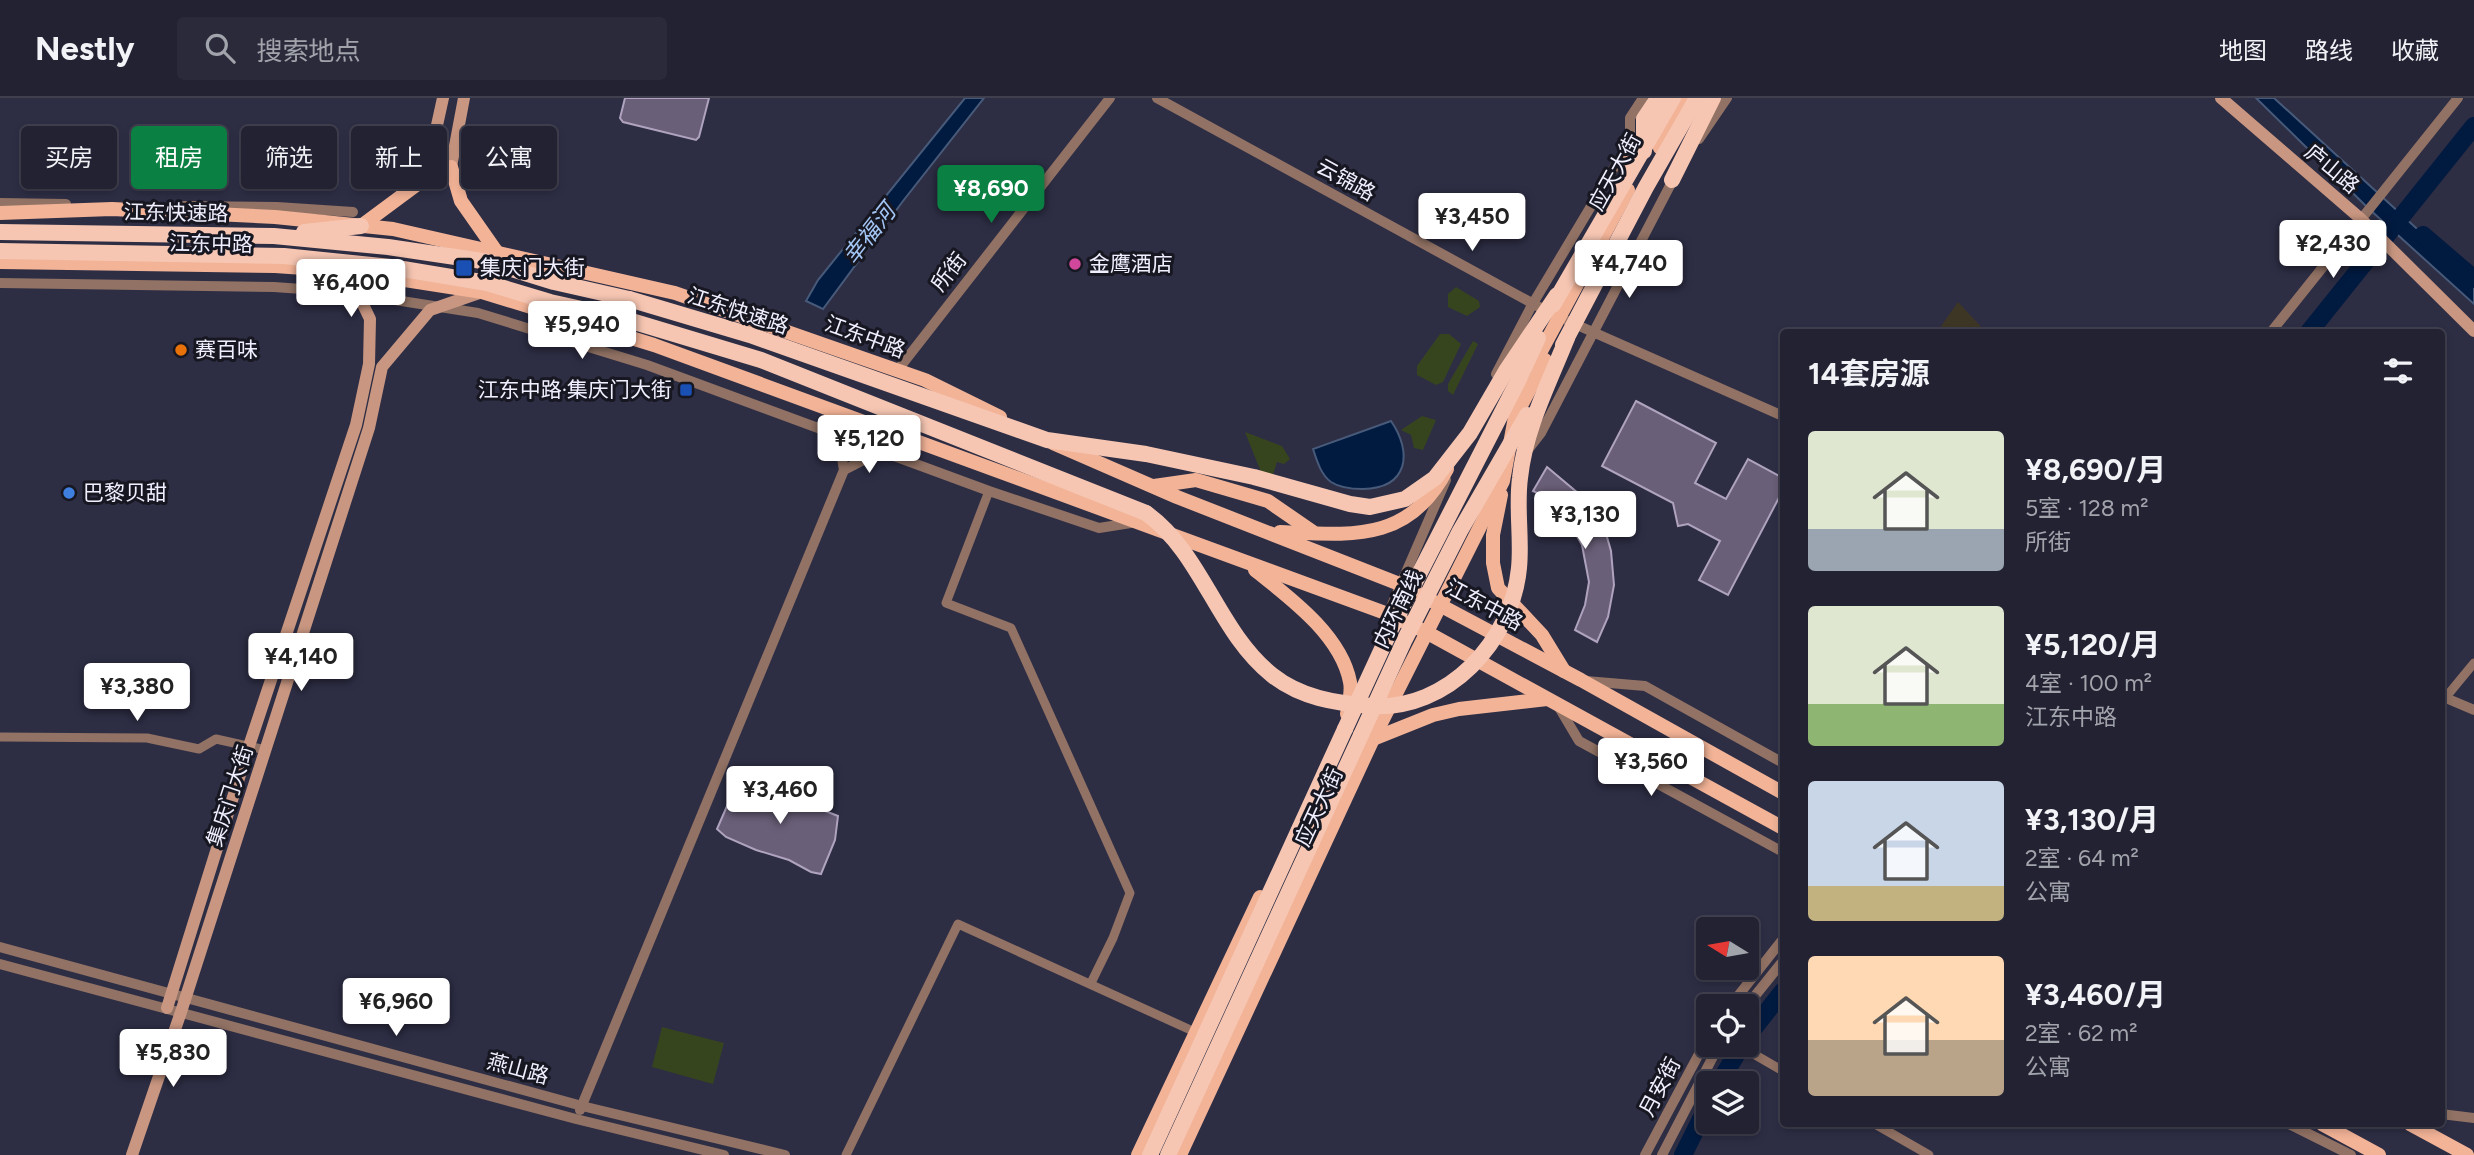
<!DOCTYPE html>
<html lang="zh">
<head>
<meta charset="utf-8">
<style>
  :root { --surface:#223; --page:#2a2a3b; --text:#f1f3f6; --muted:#a2a4ac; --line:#3f3f4e; --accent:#0b8043 }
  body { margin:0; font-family:Figtree,"Noto Sans SC",sans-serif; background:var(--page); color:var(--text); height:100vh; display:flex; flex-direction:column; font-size:26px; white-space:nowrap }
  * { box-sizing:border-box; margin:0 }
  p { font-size:23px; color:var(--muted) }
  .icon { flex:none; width:38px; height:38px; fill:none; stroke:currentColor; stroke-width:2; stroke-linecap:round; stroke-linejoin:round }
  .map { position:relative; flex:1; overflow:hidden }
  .sheet { position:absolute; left:1780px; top:231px; width:665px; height:798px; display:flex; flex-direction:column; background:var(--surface); border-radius:7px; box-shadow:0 4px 10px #0003,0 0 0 2px var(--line) }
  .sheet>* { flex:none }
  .hud { position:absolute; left:21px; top:28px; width:665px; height:63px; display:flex; gap:14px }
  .needle { width:46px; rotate:281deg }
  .buttons { position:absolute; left:1696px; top:819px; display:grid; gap:14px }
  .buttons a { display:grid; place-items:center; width:63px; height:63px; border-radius:7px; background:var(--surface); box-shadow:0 4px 10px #0003,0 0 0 2px var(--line); font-size:35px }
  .price { position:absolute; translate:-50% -60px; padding:0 16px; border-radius:7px; background:#fff; color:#222; font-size:23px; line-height:46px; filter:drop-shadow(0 2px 4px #0008) }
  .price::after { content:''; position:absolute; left:50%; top:42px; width:21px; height:16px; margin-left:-10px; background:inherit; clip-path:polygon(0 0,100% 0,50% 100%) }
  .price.active { background:var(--accent); color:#fff }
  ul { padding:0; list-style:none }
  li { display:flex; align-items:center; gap:21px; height:175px; padding:0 28px }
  li span { display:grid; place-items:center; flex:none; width:196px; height:140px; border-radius:7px; color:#555 }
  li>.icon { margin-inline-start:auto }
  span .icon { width:84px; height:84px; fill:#fffc; stroke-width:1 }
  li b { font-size:30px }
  h2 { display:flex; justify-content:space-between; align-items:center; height:84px; padding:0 28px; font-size:30px }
  .chip { padding:0 24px; border-radius:7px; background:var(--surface); box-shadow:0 4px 10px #0003,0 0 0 2px var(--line); font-size:24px; line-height:63px }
  .chip.active { background:var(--accent); color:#fff }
  header { display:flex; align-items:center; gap:42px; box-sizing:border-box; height:98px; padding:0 35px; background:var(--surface); border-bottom:2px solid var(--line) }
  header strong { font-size:33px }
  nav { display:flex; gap:38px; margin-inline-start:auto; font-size:24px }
  .search { width:490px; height:63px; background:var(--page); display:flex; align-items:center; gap:18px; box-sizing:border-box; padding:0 24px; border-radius:7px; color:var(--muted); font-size:26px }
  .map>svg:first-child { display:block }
  .education { fill:#3e3625 }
  .green { fill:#37451f }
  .water { fill:#001a40; stroke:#485a79; stroke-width:2 }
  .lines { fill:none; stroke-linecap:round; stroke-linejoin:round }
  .river { stroke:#001a40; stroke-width:18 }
  .building { fill:#695f78; stroke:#afa3bf; stroke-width:2 }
  .minor { stroke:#917264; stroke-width:9 }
  .tertiary { stroke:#917264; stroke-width:10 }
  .secondary { stroke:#c89681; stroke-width:12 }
  .primary { stroke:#f2b397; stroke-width:14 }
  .trunk { stroke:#f6c6b2; stroke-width:16 }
  .trunk-bridge { stroke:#f6c6b2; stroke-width:16 }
  .hotel-dot { fill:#d1479c; stroke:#171721; stroke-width:2.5 }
  .transit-dot { fill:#1a4fb4; stroke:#171721; stroke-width:2.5 }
  .food-dot { fill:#e8710a; stroke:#171721; stroke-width:2.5 }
  .shop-dot { fill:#3f7fe0; stroke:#171721; stroke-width:2.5 }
  .labels { text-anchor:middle; stroke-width:6; stroke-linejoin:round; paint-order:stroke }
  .street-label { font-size:21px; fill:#efefff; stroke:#171721 }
  .poi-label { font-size:21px; fill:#efefff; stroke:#171721; text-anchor:start }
  .water-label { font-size:23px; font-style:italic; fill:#a3c6f5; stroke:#171721 }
</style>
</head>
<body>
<header>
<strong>Nestly</strong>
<div class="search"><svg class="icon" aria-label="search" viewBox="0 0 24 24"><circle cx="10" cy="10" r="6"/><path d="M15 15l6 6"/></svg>搜索地点</div>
<nav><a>地图</a><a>路线</a><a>收藏</a></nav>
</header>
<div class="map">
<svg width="2474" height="1057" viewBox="0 0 2474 1057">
  <rect width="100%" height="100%" fill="#2d2d44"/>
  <polygon class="education" points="1958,204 1986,234 1937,234"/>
  <g class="green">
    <polygon points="1456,189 1479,203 1480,209 1467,218 1448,209 1448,196"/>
    <polygon points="1440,236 1449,236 1461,246 1443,284 1436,287 1417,277 1417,268"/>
    <polygon points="1473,243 1478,246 1453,297 1448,293 1448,286"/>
    <polygon points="1422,318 1436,322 1423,352 1414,350 1411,337 1401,332"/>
    <polygon points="1245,334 1282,348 1290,361 1284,366 1277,364 1271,383 1265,384"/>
    <polygon points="662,929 724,945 713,986 652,969"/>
  </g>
  <g class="water">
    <polygon points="965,0 984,0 903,103 823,211 806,203 818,182"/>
    <polygon points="2256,0 2274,0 2474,183 2474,206 2368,110"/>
    <path d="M1391 323C1413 355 1408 390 1363 391 1353 391 1340 390 1331 384 1321 377 1317 363 1313 351Z"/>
  </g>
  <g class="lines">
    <g class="river">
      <polyline points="2423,137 2474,181"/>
      <polyline points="2309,234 2474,28"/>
      <polyline points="1746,940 1783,893"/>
      <polyline points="1719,985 1742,947"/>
      <polyline points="1683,1057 1708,1007"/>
    </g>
  </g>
  <g class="building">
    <polygon points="625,0 709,0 699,39 696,42 623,24 620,20"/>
    <polygon points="1636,303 1716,345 1695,385 1726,401 1748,361 1783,380 1783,392 1728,497 1699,482 1720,443 1688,426 1678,428 1673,405 1602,368"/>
    <polygon points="1547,369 1585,401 1607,439 1611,453 1614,487 1608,519 1597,544 1575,532 1585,507 1589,484 1582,447 1563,414 1548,400 1533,393"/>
    <polygon points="737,685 753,685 838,718 835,742 821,776 811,774 789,762 756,752 726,739 717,731"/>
  </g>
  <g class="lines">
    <g class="minor">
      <polyline points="989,393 946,505 1011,530 1130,795 1113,840 1091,885"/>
      <polyline points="2441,605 2474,565"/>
      <polyline points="0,639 147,640 199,651 216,641 266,652"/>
      <polyline points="1738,947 1783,973"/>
      <polyline points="1875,1026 1929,1057"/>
      <polyline points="846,1057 958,826 1195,934"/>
    </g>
    <g class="tertiary">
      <polyline points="1157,0 1550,215"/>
      <polyline points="1699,41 1727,0"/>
      <polyline points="0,105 66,106"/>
      <polyline points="181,108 277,109 353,114"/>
      <polyline points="0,185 274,189 344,194 478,215 647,267 989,393 1099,430 1137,424"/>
      <polyline points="1568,223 1783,318"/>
      <polyline points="2271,234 2458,0"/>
      <polyline points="897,273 1110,0"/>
      <polyline points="1496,276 1532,207 1630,43 1630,20 1643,0"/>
      <polyline points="1527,353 1541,335 1675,78"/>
      <polyline points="844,372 881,353"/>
      <polyline points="1389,522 1388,516 1446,382"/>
      <polyline points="1586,583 1645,588 1783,665"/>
      <polyline points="2441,598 2474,612"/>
      <polyline points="1557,606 1579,643 1783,754"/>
      <polyline points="0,849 582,1008 785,1057"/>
      <polyline points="0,866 576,1021 724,1057"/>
      <polyline points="1730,908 1783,841"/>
      <polyline points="1746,909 1783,863"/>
      <polyline points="580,1012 844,372 838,338"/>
      <polyline points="2441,1016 2474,1020"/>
      <polyline points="2289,1026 2351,1057"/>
      <polyline points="1645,1057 1708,939"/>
      <polyline points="1662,1057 1719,947"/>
    </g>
    <g class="secondary">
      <polyline points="2221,0 2361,121 2474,233"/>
      <polyline points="428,68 443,0"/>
      <polyline points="451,69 464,0"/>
      <polyline points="167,910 249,648 356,327 369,266 370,221 347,173"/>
      <polyline points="132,1057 181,914 369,330 382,269 430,212 482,194"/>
    </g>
    <g class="primary">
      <polyline points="1660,50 1688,0"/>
      <polyline points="451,69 461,103 496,153"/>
      <polyline points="1626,76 1630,66 1630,43"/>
      <polyline points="0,115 112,111 275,119 393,131 675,195 925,282 1000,319"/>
      <polyline points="361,128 419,85 428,68"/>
      <polyline points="0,164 275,168 347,173 482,194 654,247 1388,516 1426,534 1783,730"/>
      <polyline points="1533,268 1628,92"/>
      <polyline points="1053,345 1177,399 1402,487 1581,582 1783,695"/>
      <polyline points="1154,388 1196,382 1268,403 1313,434"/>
      <polyline points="1501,397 1493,437 1493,465 1498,490 1542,537 1564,573"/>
      <path d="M1280 434C1352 437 1409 445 1447 371"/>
      <path d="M1255 472C1290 500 1341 537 1350 584 1352 593 1349 606 1347 616"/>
      <polyline points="1373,641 1433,617 1459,611 1547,601"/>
      <polyline points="2322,1026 2379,1057"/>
      <polyline points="2410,1026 2467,1057"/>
      <polyline points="1138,1057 1260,799"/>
      <polyline points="1180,1057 1373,641 1503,383 1515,319 1545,262"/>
    </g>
    <g class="trunk">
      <polyline points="1644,53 1644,21 1658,0"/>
      <polyline points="1672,82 1713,0"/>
      <polyline points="0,134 274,138 388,149 489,164 554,184 629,201"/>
      <polyline points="304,134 361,128"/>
      <polyline points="0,153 284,158 391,169 487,185 550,204 618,219 761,262 1146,415"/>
      <polyline points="1150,1057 1345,631"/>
      <polyline points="1168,1057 1361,637"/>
    </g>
    <g class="trunk-bridge">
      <polyline points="629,201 750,237 1047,342 1146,356 1254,379 1350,406 1370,409 1405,401 1435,380 1470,335 1506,273 1557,197"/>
      <polyline points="1553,207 1673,0"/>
      <polyline points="1563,247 1646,89 1697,0"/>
      <path d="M1146 415C1203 456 1217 533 1272 577 1301 600 1335 605 1371 608 1448 613 1512 543 1519 470 1522 440 1516 410 1520 380 1525 331 1549 285 1567 240"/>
      <polyline points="1345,631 1392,529 1519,281 1538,240"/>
      <polyline points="1361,637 1405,541 1460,433 1527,317"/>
    </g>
  </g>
  <circle class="hotel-dot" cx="1075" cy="166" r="7"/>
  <g class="transit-dot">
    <rect x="455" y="161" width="18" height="18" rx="3.5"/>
    <rect x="679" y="285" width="14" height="14" rx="3.5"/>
  </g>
  <circle class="food-dot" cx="181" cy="252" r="7"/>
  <circle class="shop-dot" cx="69" cy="395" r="7"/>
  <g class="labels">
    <g class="street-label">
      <text transform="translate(2332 71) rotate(40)" y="7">庐山路</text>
      <text transform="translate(1615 74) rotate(-61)" y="7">应天大街</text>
      <text transform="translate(1346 82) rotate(29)" y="7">云锦路</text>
      <text transform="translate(176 115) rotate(1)" y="7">江东快速路</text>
      <text transform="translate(211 146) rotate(1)" y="7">江东中路</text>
      <text transform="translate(949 174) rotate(-52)" y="7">所街</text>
      <text transform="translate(738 213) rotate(18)" y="7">江东快速路</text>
      <text transform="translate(865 239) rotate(20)" y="7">江东中路</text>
      <text transform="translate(1484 507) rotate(28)" y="7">江东中路</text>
      <text transform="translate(1398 511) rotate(-64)" y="7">内环南线</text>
      <text transform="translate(230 698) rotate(-72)" y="7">集庆门大街</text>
      <text transform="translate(1319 709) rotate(-65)" y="7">应天大街</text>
      <text transform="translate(518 971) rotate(15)" y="7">燕山路</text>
      <text transform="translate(1660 989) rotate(-62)" y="7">月安街</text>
    </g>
    <g class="poi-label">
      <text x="1089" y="173">金鹰酒店</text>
      <text x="480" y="177">集庆门大街</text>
      <text x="195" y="259">赛百味</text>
      <text x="672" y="299" text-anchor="end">江东中路·集庆门大街</text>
      <text x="83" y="402">巴黎贝甜</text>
    </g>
    <g class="water-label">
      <text transform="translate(869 136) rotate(-52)" y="8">幸福河</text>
    </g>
  </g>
</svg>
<div class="buttons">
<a><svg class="needle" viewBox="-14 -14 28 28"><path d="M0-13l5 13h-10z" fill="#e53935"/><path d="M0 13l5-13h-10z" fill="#a2a4ac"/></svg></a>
<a><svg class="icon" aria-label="locate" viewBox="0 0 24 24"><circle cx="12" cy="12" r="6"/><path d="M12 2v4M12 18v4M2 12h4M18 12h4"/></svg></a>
<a><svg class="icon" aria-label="layers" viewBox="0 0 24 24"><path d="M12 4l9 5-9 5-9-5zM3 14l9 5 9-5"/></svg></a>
</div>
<b class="price active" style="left:991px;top:127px">¥8,690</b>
<b class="price" style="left:1472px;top:155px">¥3,450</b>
<b class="price" style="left:2333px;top:182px">¥2,430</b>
<b class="price" style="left:1629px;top:202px">¥4,740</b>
<b class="price" style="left:351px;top:221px">¥6,400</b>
<b class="price" style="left:582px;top:263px">¥5,940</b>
<b class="price" style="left:869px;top:377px">¥5,120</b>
<b class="price" style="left:1585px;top:453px">¥3,130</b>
<b class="price" style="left:301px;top:595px">¥4,140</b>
<b class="price" style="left:137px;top:625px">¥3,380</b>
<b class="price" style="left:1651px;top:700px">¥3,560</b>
<b class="price" style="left:780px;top:728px">¥3,460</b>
<b class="price" style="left:396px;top:940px">¥6,960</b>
<b class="price" style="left:173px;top:991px">¥5,830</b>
<div class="hud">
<a class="chip">买房</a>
<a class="chip active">租房</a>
<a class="chip">筛选</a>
<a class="chip">新上</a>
<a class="chip">公寓</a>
</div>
<section class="sheet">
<h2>14套房源<svg class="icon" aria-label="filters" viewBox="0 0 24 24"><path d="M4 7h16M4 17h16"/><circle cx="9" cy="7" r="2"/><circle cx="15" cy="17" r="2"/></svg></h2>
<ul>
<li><span style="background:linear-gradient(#dfe7d0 70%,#9aa5b1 0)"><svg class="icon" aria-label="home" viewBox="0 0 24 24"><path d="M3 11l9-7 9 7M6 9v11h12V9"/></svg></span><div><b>¥8,690/月</b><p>5室 · 128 m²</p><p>所街</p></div></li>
<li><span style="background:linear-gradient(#dfe7d0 70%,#8fb573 0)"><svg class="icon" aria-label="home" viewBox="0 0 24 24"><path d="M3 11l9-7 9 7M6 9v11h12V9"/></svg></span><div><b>¥5,120/月</b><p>4室 · 100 m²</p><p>江东中路</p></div></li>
<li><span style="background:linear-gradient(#c9d6e8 75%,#c2b280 0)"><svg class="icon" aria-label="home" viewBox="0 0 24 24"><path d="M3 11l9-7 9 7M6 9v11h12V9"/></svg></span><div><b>¥3,130/月</b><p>2室 · 64 m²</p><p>公寓</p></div></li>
<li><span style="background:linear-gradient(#ffd9b3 60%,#b9a48a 0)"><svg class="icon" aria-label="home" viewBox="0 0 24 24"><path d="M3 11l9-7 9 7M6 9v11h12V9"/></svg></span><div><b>¥3,460/月</b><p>2室 · 62 m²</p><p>公寓</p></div></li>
</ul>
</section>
</div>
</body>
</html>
